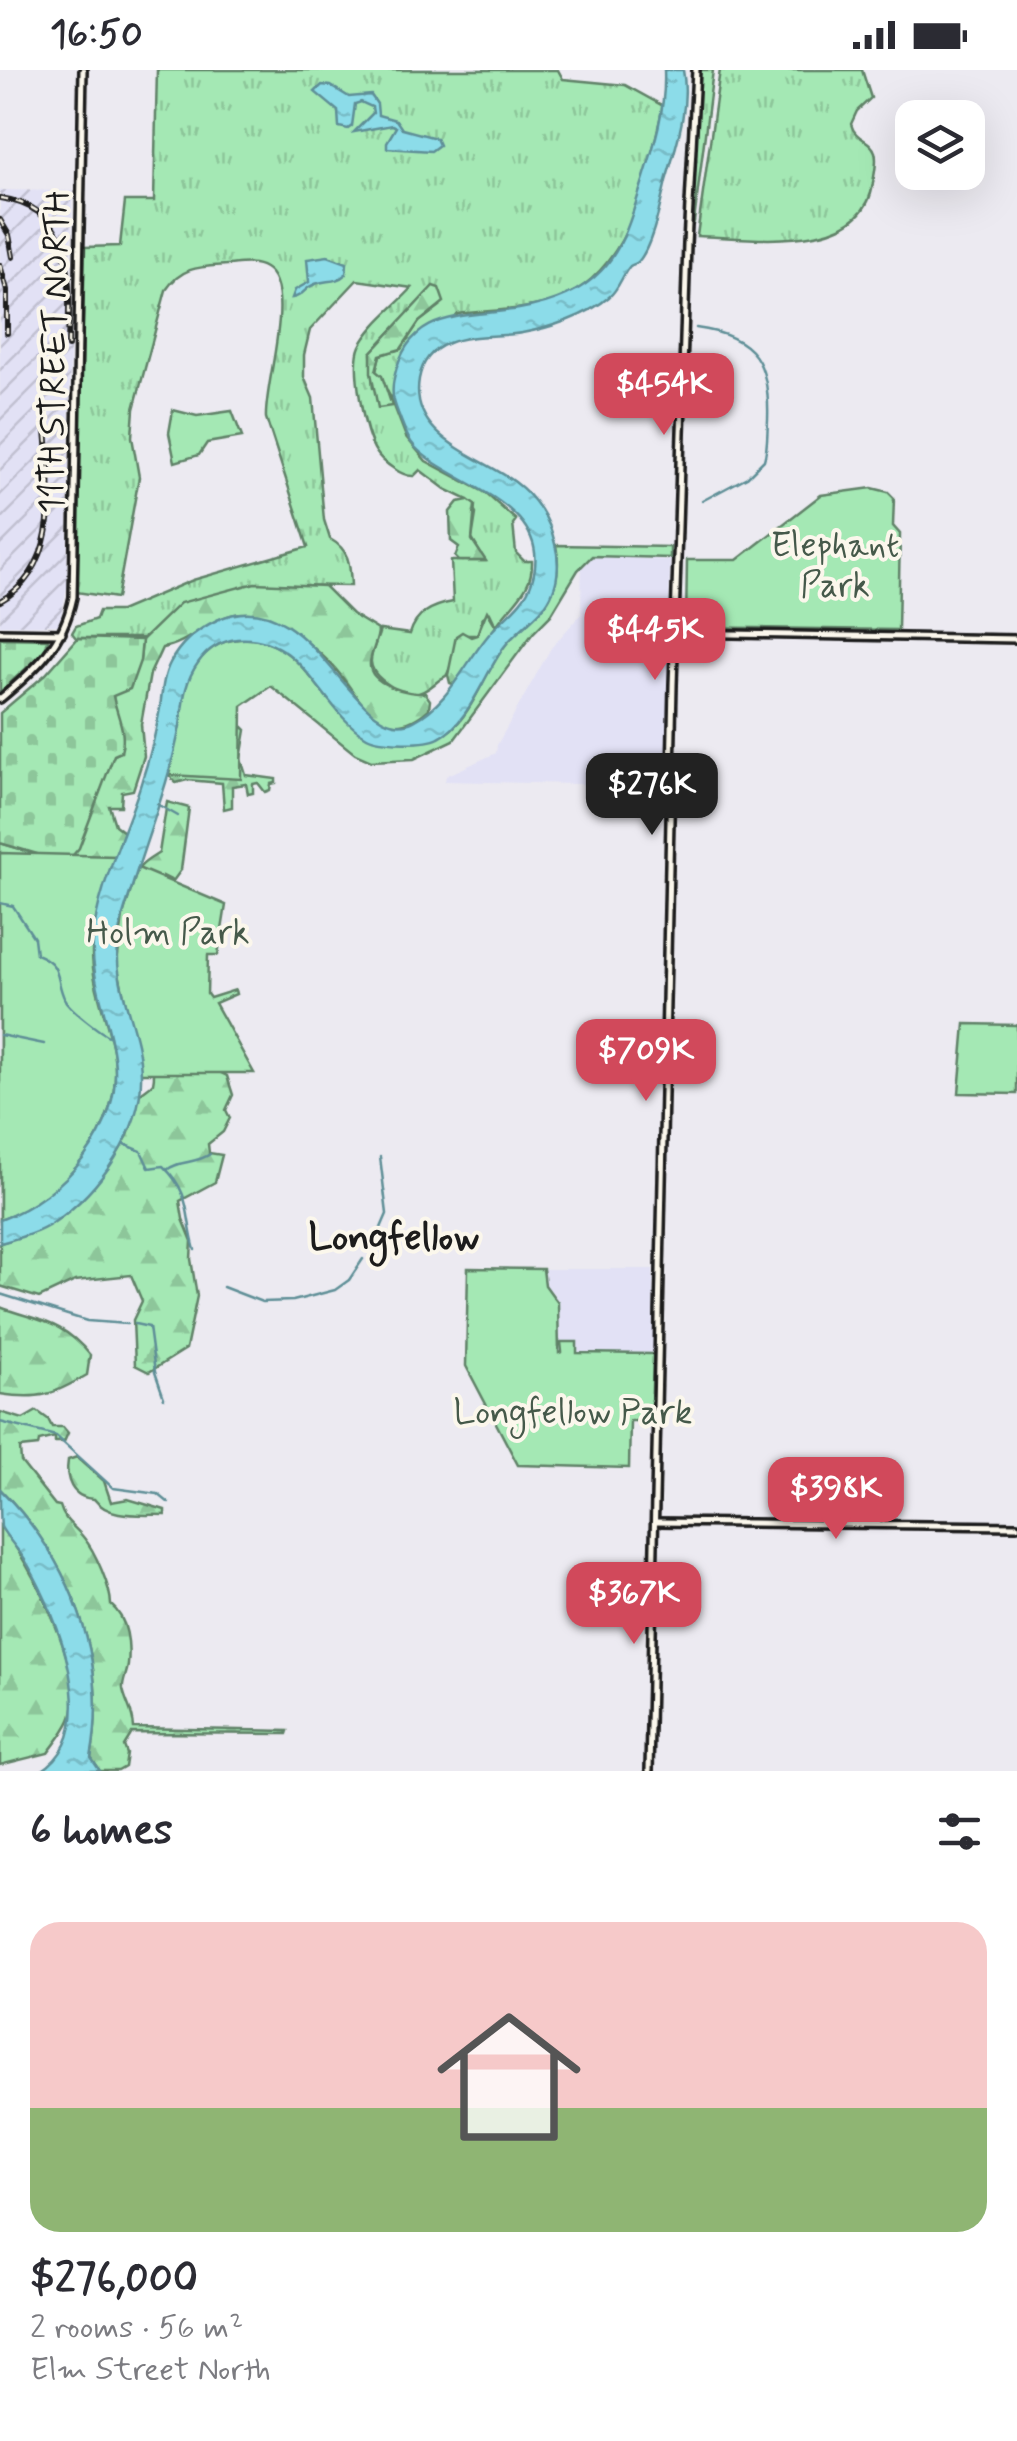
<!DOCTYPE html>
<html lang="en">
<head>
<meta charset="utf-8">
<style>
  :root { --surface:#fff; --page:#f2f2f3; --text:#2b2b33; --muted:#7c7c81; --accent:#d1495b }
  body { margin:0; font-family:Mynerve,sans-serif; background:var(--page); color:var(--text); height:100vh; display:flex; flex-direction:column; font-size:38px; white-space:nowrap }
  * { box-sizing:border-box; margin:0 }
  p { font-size:32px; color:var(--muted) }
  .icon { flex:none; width:55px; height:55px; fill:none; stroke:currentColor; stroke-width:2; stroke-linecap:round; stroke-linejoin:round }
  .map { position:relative; height:1701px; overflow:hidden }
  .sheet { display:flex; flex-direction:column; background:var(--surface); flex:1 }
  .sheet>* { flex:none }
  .buttons { position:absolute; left:895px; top:30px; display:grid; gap:20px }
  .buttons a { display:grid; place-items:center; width:90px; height:90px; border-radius:20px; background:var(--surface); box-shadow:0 10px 40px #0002; font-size:50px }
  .price { position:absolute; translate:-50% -85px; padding:0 22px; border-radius:20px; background:var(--accent); color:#fff; font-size:32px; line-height:65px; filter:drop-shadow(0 2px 5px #0008) }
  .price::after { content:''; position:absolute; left:50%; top:60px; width:30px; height:22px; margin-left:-15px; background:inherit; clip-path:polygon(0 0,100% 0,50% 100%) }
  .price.active { background:#222; color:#fff }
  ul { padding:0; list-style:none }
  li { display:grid; align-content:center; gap:20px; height:530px; padding:0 30px }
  li span { display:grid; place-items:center; height:310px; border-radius:30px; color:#555 }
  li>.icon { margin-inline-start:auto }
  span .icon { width:180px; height:180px; fill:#fffc; stroke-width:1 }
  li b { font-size:42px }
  h2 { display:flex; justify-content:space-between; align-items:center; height:120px; padding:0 30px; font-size:42px }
  .status { display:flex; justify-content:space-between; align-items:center; height:70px; padding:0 50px; background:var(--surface); direction:ltr }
  .status svg { height:28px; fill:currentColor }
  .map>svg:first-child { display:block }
  .built { fill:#e2e1f5 }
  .industrial { fill:url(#industrial-furrows) }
  .grass { fill:url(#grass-tufts); stroke:#608268; stroke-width:2.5; fill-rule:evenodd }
  .forest { fill:url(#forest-firs); stroke:#608268; stroke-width:2.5 }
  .cemetery { fill:url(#cemetery-stones); stroke:#608268; stroke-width:2.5 }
  .park { fill:#a4e8b4; stroke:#608268; stroke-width:2.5 }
  .water { fill:url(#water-ripples); stroke:#5f8f97; stroke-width:2.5 }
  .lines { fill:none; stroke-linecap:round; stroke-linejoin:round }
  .stream { stroke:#5f8f97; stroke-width:2.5 }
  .tertiary-casing { stroke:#1c1c1c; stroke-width:12 }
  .tertiary { stroke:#fbf7ec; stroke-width:5 }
  .rail-casing { stroke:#1c1c1c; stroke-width:6 }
  .rail { stroke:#fbf7ec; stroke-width:2.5; stroke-dasharray:8; stroke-linecap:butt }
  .labels { text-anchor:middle; stroke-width:8; stroke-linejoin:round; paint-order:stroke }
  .street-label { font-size:35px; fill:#1c1c1c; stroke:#fbf7ec }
  .park-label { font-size:35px; fill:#45594a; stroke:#fbf7ec }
  .neighbourhood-label { font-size:38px; font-weight:bold; fill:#1c1c1c; stroke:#fbf7ec }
</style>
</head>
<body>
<div class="status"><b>16:50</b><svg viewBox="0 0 49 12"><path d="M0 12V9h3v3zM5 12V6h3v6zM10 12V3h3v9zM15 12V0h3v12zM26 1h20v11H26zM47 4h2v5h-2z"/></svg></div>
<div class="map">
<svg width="1017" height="1701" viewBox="0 0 1017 1701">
  <defs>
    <pattern id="industrial-furrows" width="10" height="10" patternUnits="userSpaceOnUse" patternTransform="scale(2.5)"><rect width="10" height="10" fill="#e2e1f5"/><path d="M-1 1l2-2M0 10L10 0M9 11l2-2" fill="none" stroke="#c1c0d1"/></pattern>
    <pattern id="grass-tufts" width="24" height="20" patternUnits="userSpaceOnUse" patternTransform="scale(2.5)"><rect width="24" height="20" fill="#a4e8b4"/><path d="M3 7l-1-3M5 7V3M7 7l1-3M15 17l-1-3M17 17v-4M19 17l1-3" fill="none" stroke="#8dc69a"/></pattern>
    <pattern id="forest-firs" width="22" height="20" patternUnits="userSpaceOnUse" patternTransform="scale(2.5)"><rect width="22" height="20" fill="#a4e8b4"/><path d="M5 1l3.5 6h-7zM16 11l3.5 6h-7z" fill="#8dc69a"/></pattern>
    <pattern id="cemetery-stones" width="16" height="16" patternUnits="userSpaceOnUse" patternTransform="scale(2.5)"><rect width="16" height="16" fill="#a4e8b4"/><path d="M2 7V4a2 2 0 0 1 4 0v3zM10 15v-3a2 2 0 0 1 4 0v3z" fill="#8dc69a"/></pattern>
    <pattern id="water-ripples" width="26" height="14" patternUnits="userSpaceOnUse" patternTransform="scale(2.5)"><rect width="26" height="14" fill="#8cdce9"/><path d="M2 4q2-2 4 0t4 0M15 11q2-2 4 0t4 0" fill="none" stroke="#78bcc7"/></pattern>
  </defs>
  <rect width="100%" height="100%" fill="#eceaf1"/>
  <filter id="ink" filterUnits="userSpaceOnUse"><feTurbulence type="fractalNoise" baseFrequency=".01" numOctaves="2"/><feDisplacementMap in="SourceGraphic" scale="20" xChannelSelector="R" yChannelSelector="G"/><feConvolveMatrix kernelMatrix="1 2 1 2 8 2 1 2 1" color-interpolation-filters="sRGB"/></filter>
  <g filter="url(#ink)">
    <g class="built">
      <polygon points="582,486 670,490 666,716 445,711 446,706 496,683 497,675 551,578 581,544"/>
      <polygon points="543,1199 653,1199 653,1284 559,1283 559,1246 553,1223 545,1215"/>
    </g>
    <polygon class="industrial" points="0,120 72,121 67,517 59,555 0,555"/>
    <g class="grass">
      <path d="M157 0H558L563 9 625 15 663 36C647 104 632 202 557 230 525 241 491 240 458 244L391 328 406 367 426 391 484 422 516 450 513 454 516 483 524 491H532C533 521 511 533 496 556L490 543 483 547 477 565H464C452 576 456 586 449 600 445 610 446 604 438 611 416 630 406 628 382 610 362 594 374 581 380 560L410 564C416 544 431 536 453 532L451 491H485L472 469 476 444 468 430 445 419 420 400 414 406C403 407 383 393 376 382 364 364 351 296 360 276 371 254 397 235 412 218L357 210 310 260 304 285V307L313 328 324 450 330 469C350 480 350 495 351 516L279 515 220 527 143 568H76L72 563 76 556 96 549 99 541H120L193 510 308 477 266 348C264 314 298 217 265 198 253 191 240 194 227 195 200 197 182 196 166 220L134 339 132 367 139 407 117 528 76 522 85 177 120 176 125 131H154ZM428 222 440 236 419 252 401 279 380 285 376 301 391 328 373 318 371 283Z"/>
      <polygon points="698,0 713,0 694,152 691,160"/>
      <path d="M720 0H862L871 28 857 41 851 54C855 70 871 69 875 82 878 91 874 105 873 113 865 186 748 167 697 166Z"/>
    </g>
    <g class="forest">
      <polygon points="433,216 439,218 444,232 419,252 401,279 380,285 376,301 382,306 392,336 378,338 371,303 371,283"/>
      <polygon points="468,430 475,435 472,470 486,491 459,491 455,487 459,477 451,471 450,442 458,432"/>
      <path d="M255 513 324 516 352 544 378 560C378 571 371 581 370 593 368 614 409 625 425 623L430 630 429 639C379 683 359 622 330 593 310 573 275 543 245 543 212 543 193 573 162 578L150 604 141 654 144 686 133 720 122 722 121 736H109L115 755 124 762 100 832 93 863 114 987 0 1150V773L44 786 114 685 121 682 113 626 140 591 142 570 180 533Z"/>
      <polygon points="487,541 496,556 456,615 450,613 448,605 456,566 462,562 471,567 477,565"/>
      <polygon points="243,657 246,660 241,689 246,705 276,709 276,713 271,714 270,720 265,722 258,713 253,714 253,723 248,724 246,714 232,716 232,737 224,739 222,713 187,710 176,713 169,705 175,680"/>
      <path d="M167 732 189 738 181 800 173 811 163 806 154 859 217 1001 227 1006 233 1025 226 1040 230 1048 223 1062 208 1074 209 1083 222 1085 215 1112 180 1131 183 1149 192 1171 191 1189 197 1226 186 1279 149 1302 135 1295 133 1250 142 1231 131 1205 75 1211 39 1228 0 1216V1173C54 1159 101 1116 127 1067 134 1055 134 1032 141 1023 145 1019 150 1017 153 1013 160 982 132 948 122 918 114 895 123 815 140 797 145 791 153 787 159 783Z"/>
      <path d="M0 1237C40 1252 62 1250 90 1285L87 1305C53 1325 40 1330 0 1324Z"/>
      <path d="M37 1341 48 1349 52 1357H63L68 1363 64 1372H55V1367L39 1371 38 1376 20 1378 21 1392 55 1435 60 1436C64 1451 74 1456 84 1468 95 1481 111 1518 111 1535 128 1549 130 1575 128 1595 127 1603 122 1613 123 1619 126 1634 133 1640 134 1658L288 1661 287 1664 132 1663 124 1676 127 1684 125 1697 118 1701H100L91 1688C110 1589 70 1490 0 1419V1342L23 1349Z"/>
      <path d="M77 1387 104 1411 111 1432 128 1429 165 1440V1445C141 1444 109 1449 94 1429 71 1428 65 1409 68 1390Z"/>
      <path d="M0 1456C29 1489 89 1607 70 1650 65 1662 55 1673 48 1683L0 1695Z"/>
    </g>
    <g class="cemetery">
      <polygon points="0,568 48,569 47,577 42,584 0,622"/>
      <path d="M78 568 142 570 140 591 130 619 113 626C117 646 127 662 121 682L114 685 79 778 73 785 44 786 0 773V643L46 604Z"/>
    </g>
    <g class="park">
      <polygon points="173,340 197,346 232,341 242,367 207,373 199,385 175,392 169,363"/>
      <polygon points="872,418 888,422 894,428 893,456 900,464 898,560 686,557 687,490 737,490 821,425"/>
      <path d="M556 475 670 477V488L592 486 578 500 551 545 533 563 454 670 414 689 371 691 355 684 271 616 242 636 241 709 169 705C176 674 177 638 189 608 197 589 212 573 233 570 296 558 317 630 357 658 382 676 434 679 456 655 476 634 486 601 504 577 530 540 567 530 556 475Z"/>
      <path d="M0 783 116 786C105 817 93 848 92 882 92 918 109 951 114 986 124 1056 65 1129 0 1150Z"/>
      <polygon points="138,798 226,835 218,885 208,885 207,924 210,928 235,920 236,924 215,933 254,1003 141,1003 117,894 123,846"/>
      <polygon points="965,954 1017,955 1017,1024 959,1023"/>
      <polygon points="468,1198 543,1199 545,1215 558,1233 559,1283 562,1282 561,1272 577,1272 577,1283 653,1284 651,1351 630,1351 629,1398 518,1395 466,1296"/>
    </g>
    <g class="water">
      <path d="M664 0H683C690 37 676 76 666 111 661 132 652 177 638 192 636 194 633 194 630 196 622 205 619 219 609 227 587 246 550 258 522 263 486 269 428 259 419 309 409 368 479 385 515 412 535 427 550 449 555 474 559 488 559 507 553 521 545 544 518 558 504 577 485 603 468 654 439 668 426 675 380 674 367 667 320 641 305 563 237 569 220 571 207 580 198 593 184 612 183 634 180 656 170 709 150 759 134 810 128 831 119 852 118 874 114 919 140 959 141 1004 143 1061 99 1122 53 1153 37 1164 18 1168 0 1173V1150C64 1127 124 1058 114 987 109 947 90 911 93 869 97 818 127 760 142 710 150 686 156 662 160 638 162 623 163 606 170 593 180 573 198 559 217 550 313 505 354 682 414 651 448 633 463 597 486 568 500 549 525 535 532 511 556 433 450 415 415 377 406 368 403 355 398 343 393 330 391 323 394 308 409 238 464 248 519 239 549 234 580 223 601 201 624 177 631 147 641 117 653 79 666 41 664 0Z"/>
      <polygon points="322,15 331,16 349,27 371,25 377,34 378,45 396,50 402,59 436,68 439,75 431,81 387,78 387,72 396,57 392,55 354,62 373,43 372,37 361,32 355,34 352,56 348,59 339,57 338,41 315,22"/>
      <path d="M328 186 347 193 346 204C335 214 326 209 313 215 303 219 304 226 292 228L295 220 309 212 307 189Z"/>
      <path d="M0 1419C70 1489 110 1589 91 1688L100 1701H41C105 1662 57 1545 28 1495 21 1482 8 1470 1 1457 0 1448 0 1430 0 1419Z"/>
    </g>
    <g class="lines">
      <g class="stream">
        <path d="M696 258C757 266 770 295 768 350 767 364 768 377 764 390L747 407 702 431"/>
        <polyline points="157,734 178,746"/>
        <path d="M0 833 13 836 34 868 36 884C64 895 54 908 65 930 71 940 100 962 110 967"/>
        <polyline points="0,965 44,974"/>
        <path d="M124 1074 141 1081 149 1098 163 1096C192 1124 185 1145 195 1180"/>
        <path d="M167 1100C178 1090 197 1094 210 1084"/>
        <polyline points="378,1165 387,1144 380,1087"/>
        <polyline points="223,1217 262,1232 293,1231 335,1220 349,1210 363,1189"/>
        <polyline points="0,1224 87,1251 128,1254"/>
        <polyline points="135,1254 149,1257 155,1302 164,1328"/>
        <polyline points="0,1352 56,1366 113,1418 158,1424 169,1433"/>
      </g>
      <defs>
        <g id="tertiary">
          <polyline points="0,562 62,563"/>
          <polyline points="675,563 1017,569"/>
          <path d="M0 629C36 599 63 575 73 527L83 0"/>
          <polyline points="656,1452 1017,1456"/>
          <polyline points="649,1701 673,615 687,174 696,0"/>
        </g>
      </defs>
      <use href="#tertiary" class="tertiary-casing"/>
      <use href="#tertiary" class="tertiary"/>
      <defs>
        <g id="rail">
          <path d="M0 128C81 139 69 216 68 276"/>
          <polyline points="0,150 9,165 13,187"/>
          <polyline points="0,195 7,220 7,263"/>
          <path d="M0 531C66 495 48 406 45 342"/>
        </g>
      </defs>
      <use href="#rail" class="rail-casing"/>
      <use href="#rail" class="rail"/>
    </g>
  </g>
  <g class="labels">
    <g class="street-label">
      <text transform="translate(53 282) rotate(-89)" y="12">11TH STREET NORTH</text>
    </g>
    <g class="park-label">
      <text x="835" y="486">Elephant<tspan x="835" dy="40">Park</tspan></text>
      <text x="168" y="873">Holm Park</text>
      <text x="573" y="1353">Longfellow Park</text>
    </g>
    <g class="neighbourhood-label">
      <text x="394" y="1179">Longfellow</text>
    </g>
  </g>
</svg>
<div class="buttons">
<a><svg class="icon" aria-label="layers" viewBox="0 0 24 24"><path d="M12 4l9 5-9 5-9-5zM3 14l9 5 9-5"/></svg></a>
</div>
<b class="price" style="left:664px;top:368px">$454K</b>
<b class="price" style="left:655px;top:613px">$445K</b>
<b class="price active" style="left:652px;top:768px">$276K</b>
<b class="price" style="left:646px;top:1034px">$709K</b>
<b class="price" style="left:836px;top:1472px">$398K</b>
<b class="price" style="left:634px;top:1577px">$367K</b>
</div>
<section class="sheet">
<h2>6 homes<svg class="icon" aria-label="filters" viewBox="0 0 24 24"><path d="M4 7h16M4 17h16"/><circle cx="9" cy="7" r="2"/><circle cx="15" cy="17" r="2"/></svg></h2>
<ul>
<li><span style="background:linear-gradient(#f6c9c9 60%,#8fb573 0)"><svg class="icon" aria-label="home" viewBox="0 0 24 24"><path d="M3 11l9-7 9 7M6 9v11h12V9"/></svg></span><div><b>$276,000</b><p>2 rooms · 56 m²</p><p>Elm Street North</p></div></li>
</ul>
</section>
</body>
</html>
